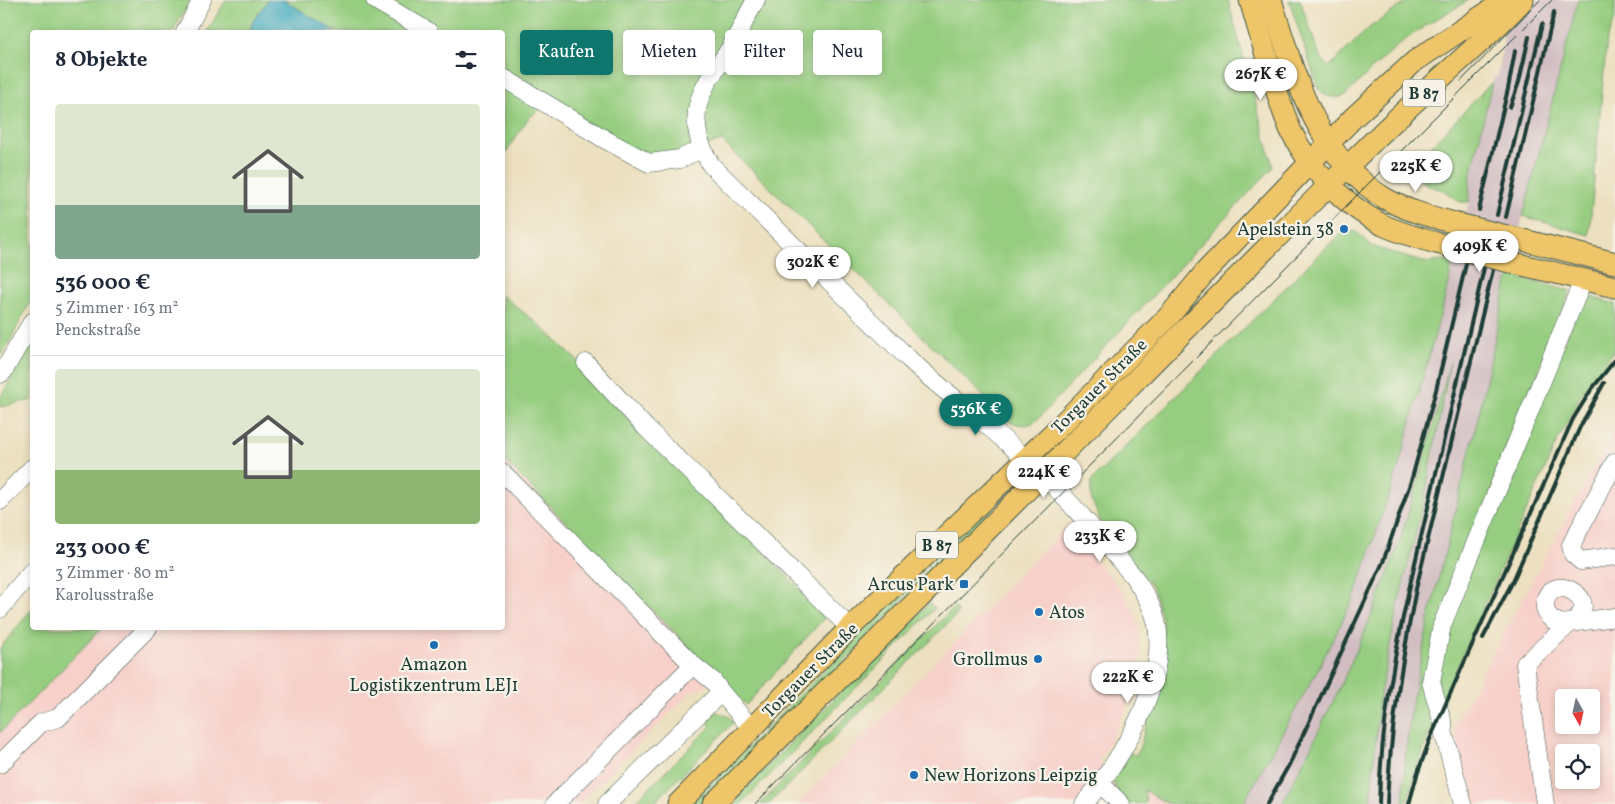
<!DOCTYPE html>
<html lang="de">
<head>
<meta charset="utf-8">
<style>
  :root { --surface:#fff; --page:#f2f2f3; --text:#1f2937; --muted:#747a83; --line:#e0e1e3; --accent:#0f766e }
  body { margin:0; font-family:Vollkorn,serif; background:var(--page); color:var(--text); height:100vh; display:flex; flex-direction:column; font-size:19px; white-space:nowrap }
  * { box-sizing:border-box; margin:0 }
  p { font-size:16px; color:var(--muted) }
  .icon { flex:none; width:28px; height:28px; fill:none; stroke:currentColor; stroke-width:2; stroke-linecap:round; stroke-linejoin:round }
  .map { position:relative; flex:1; overflow:hidden }
  .details { position:absolute; left:30px; top:30px; width:475px; height:600px; display:flex; flex-direction:column; background:var(--surface); border-radius:5px; box-shadow:0 2px 8px #0003 }
  .details>* { flex:none }
  .banner { position:absolute; left:520px; top:30px; width:475px; height:45px; display:flex; gap:10px }
  .needle { width:32px; rotate:172deg }
  .controls { position:absolute; left:1555px; top:689px; display:grid; gap:10px }
  .controls a { display:grid; place-items:center; width:45px; height:45px; border-radius:5px; background:var(--surface); box-shadow:0 2px 8px #0003; font-size:25px }
  .price { position:absolute; translate:-50% -42px; padding:0 11px; border-radius:18px; background:#fff; color:#222; font-size:16px; line-height:32px; filter:drop-shadow(0 1px 2px #0008) }
  .price::after { content:''; position:absolute; left:50%; top:30px; width:15px; height:11px; margin-left:-8px; background:inherit; clip-path:polygon(0 0,100% 0,50% 100%) }
  .price.selected { background:var(--accent); color:#fff }
  ul { padding:0; list-style:none }
  li { display:grid; align-content:center; gap:10px; height:265px; padding:0 25px }
  li+li { border-top:1px solid var(--line) }
  li span { display:grid; place-items:center; height:155px; border-radius:5px; color:#555 }
  li>.icon { margin-inline-start:auto }
  span .icon { width:90px; height:90px; fill:#fffc; stroke-width:1 }
  li b { font-size:21px }
  h2 { display:flex; justify-content:space-between; align-items:center; height:60px; padding:0 25px; font-size:21px }
  .tag { padding:0 18px; border-radius:5px; background:var(--surface); box-shadow:0 2px 8px #0003; font-size:18px; line-height:45px }
  .tag.selected { background:var(--accent); color:#fff }
  .map>svg:first-child { display:block }
  .built { fill:#f7d0ca; fill-rule:evenodd }
  .industrial { fill:#d2bec2 }
  .green { fill:#96cd80; stroke:#5a855a }
  .water { fill:#3da8bd; stroke:#2e7278 }
  .lines { fill:none; stroke-linecap:round; stroke-linejoin:round }
  .minor-casing { stroke:#3e5549; stroke-width:19 }
  .major-casing { stroke:#3e5549; stroke-width:23 }
  .minor { stroke:#fff; stroke-width:18 }
  .major { stroke:#eec569; stroke-width:21 }
  .tram { stroke:#1f3d34; stroke-width:1 }
  .rail { stroke:#1f3d34; stroke-width:4 }
  .major-bridge-casing { stroke:#3e5549; stroke-width:23; stroke-linecap:butt }
  .major-bridge { stroke:#eec569; stroke-width:21 }
  .poi-dot { fill:#1f6fb2; stroke:#f7f3e8; stroke-width:2 }
  .labels { text-anchor:middle; stroke-width:4.5; stroke-linejoin:round; paint-order:stroke }
  .shield { fill:#f7f3e8; stroke:#60746a; stroke-width:1 }
  .shield-label { font-size:16px; font-weight:bold; fill:#1f3d34 }
  .poi-label { font-size:18px; fill:#1f3d34; stroke:#f7f3e8; text-anchor:end }
  .street-label { font-size:18px; fill:#1f3d34; stroke:#f7f3e8 }
</style>
</head>
<body>
<div class="map">
<svg width="1615" height="804" viewBox="0 0 1615 804">
  <rect width="100%" height="100%" fill="#f7f3e8"/>
  <filter id="ink" filterUnits="userSpaceOnUse"><feTurbulence type="fractalNoise" baseFrequency=".02" numOctaves="2"/><feDisplacementMap in="SourceGraphic" scale="10" xChannelSelector="R" yChannelSelector="G"/><feConvolveMatrix kernelMatrix="1 2 1 2 8 2 1 2 1" color-interpolation-filters="sRGB"/></filter>
  <filter id="wash" filterUnits="userSpaceOnUse"><feTurbulence type="fractalNoise" baseFrequency=".0096" numOctaves="4" result="noise"/><feDisplacementMap in="SourceGraphic" scale="20" xChannelSelector="R" yChannelSelector="G"/><feGaussianBlur stdDeviation="1.12" result="paint"/><feColorMatrix in="noise" values="0 0 0 0 0 0 0 0 0 0 0 0 0 0 0 0 0 1.4 0 .05"/><feComposite in="paint" operator="in"/></filter>
  <g filter="url(#wash)">
    <rect width="100%" height="100%" fill="#ece0c0"/>
    <g class="built">
      <path d="M1615 428V804H1473L1453 727ZM1564 698H1591V725H1564ZM1564 752H1591V780H1564Z"/>
      <polygon points="503,459 718,676 713,681 691,692 578,804 0,804 0,733 102,628 502,628"/>
      <polygon points="1066,527 1122,591 1132,607 1138,623 1140,638 1139,656 1134,686 1125,711 1112,738 1098,762 1168,804 798,804"/>
    </g>
    <polygon class="industrial" points="1510,0 1578,0 1507,281 1480,410 1412,702 1406,751 1403,804 1370,804 1371,781 1380,694 1399,600 1425,496 1447,371 1411,506 1380,594 1352,662 1282,804 1243,804 1318,669 1355,595 1373,545 1399,465 1449,283 1469,202 1470,180 1492,82 1498,74"/>
    <g class="green">
      <polygon points="0,0 190,0 173,32 32,32 32,298 4,352 0,355"/>
      <polygon points="226,0 268,0 252,22 250,32 207,32"/>
      <polygon points="284,0 364,0 418,32 336,32"/>
      <polygon points="385,0 1228,0 1273,167 1035,422 1025,425 1011,423 722,141 649,159 503,73 502,32 437,32"/>
      <path d="M1289 0H1300L1320 57 1329 67 1369 28 1409 0H1469C1449 12 1428 23 1409 37 1386 54 1366 75 1346 95 1335 100 1325 97 1318 88Z"/>
      <polygon points="1578,0 1615,0 1615,19 1607,38 1589,235 1523,216"/>
      <polygon points="1492,82 1470,180 1469,202 1460,202 1443,190 1430,186 1417,178 1417,161"/>
      <polygon points="503,84 541,107 527,120 503,157"/>
      <polygon points="1350,231 1357,232 1371,246 1415,260 1429,263 1439,261 1452,262 1449,283 1399,465 1355,595 1318,669 1243,804 1168,804 1144,790 1146,803 1127,804 1123,800 1112,781 1131,752 1135,756 1140,747 1155,694 1163,622 1153,588 1100,520 1091,498 1091,481 1323,250 1340,235"/>
      <polygon points="1511,276 1570,291 1440,624 1437,715 1427,739 1406,804 1403,804 1406,751 1412,702 1431,610 1480,410 1507,281"/>
      <polygon points="502,295 538,324 583,366 826,616 746,705 503,459"/>
      <polygon points="1584,295 1615,304 1615,349 1581,394 1555,446 1441,704 1436,694 1446,625"/>
      <polygon points="32,341 32,400 0,407 0,398"/>
      <path d="M1450 362 1425 496 1399 600 1380 694 1370 804H1282C1317 735 1352 666 1380 594 1410 519 1429 440 1450 362Z"/>
      <polygon points="1001,494 1004,497 896,607 708,804 691,804"/>
      <polygon points="929,603 935,608 741,804 730,804"/>
      <polygon points="954,607 959,612 769,804 760,804"/>
      <polygon points="32,609 32,628 102,628 0,733 0,648"/>
      <polygon points="717,712 728,716 734,722 653,804 633,804 711,726 705,719 712,713"/>
    </g>
    <polygon class="water" points="268,0 284,0 336,32 250,32 252,22"/>
  </g>
  <g filter="url(#ink)">
    <g class="lines">
      <defs>
        <g id="minor">
          <polyline points="375,0 429,32"/>
          <path d="M756 0C747 14 741 30 732 45 723 61 710 74 703 91 691 116 697 142 711 165L909 359C952 399 1000 433 1042 474 1075 506 1104 542 1134 577 1143 591 1154 608 1157 625 1167 685 1121 760 1084 804"/>
          <polyline points="185,32 202,0"/>
          <polyline points="502,77 606,140 649,163 680,159 701,149"/>
          <polyline points="586,363 646,428 708,488 850,628"/>
          <polyline points="0,374 3,372 32,322"/>
          <polyline points="1615,462 1571,545 1573,554 1581,561 1615,556"/>
          <polyline points="502,472 693,665"/>
          <polyline points="0,501 32,468"/>
          <polyline points="0,609 32,571"/>
          <polyline points="0,764 41,723 58,718 148,628"/>
          <polyline points="1101,784 1121,804"/>
          <polyline points="555,804 693,665 713,681 721,692"/>
          <polyline points="607,804 721,692 751,728"/>
          <polyline points="1463,804 1443,731 1443,724 1431,682 1442,625 1579,290"/>
          <path d="M1545 804 1525 664 1570 623C1609 601 1547 567 1545 605 1545 619 1558 625 1570 623L1615 617"/>
        </g>
        <g id="major">
          <path d="M1250 0C1256 21 1262 42 1268 62 1275 85 1281 109 1291 131 1310 170 1344 205 1383 225 1406 236 1431 241 1455 248"/>
          <path d="M1271 0C1294 73 1315 157 1386 199 1409 212 1436 218 1462 225"/>
          <polyline points="1519,239 1615,263"/>
          <polyline points="1514,263 1615,287"/>
          <polyline points="678,804 850,628 1056,430 1170,315 1207,270 1353,118 1415,61 1506,0"/>
          <path d="M713 804C921 599 1126 389 1332 182 1361 153 1389 125 1419 98 1454 65 1491 35 1523 0"/>
        </g>
      </defs>
      <use href="#minor" class="minor-casing"/>
      <use href="#major" class="major-casing"/>
      <use href="#minor" class="minor"/>
      <use href="#major" class="major"/>
      <g class="tram">
        <polyline points="1461,81 1540,0"/>
        <polyline points="755,804 1367,185 1552,0"/>
      </g>
      <g class="rail">
        <polyline points="1510,107 1519,82 1529,37"/>
        <polyline points="1479,210 1508,89 1515,51"/>
        <polyline points="1497,215 1542,24"/>
        <polyline points="1506,217 1554,12"/>
        <polyline points="1483,638 1513,581 1580,427 1604,383"/>
        <polyline points="1267,804 1290,763 1383,562 1412,478 1436,390 1466,264"/>
        <path d="M1379 804C1381 707 1403 613 1425 520 1445 436 1465 352 1484 268"/>
        <path d="M1387 804C1390 731 1402 661 1416 589L1493 270"/>
        <polyline points="1409,804 1417,775 1430,739 1573,419 1591,390 1615,360"/>
      </g>
      <defs>
        <g id="major-bridge">
          <polyline points="1462,225 1519,239"/>
          <polyline points="1455,248 1514,263"/>
        </g>
      </defs>
      <use href="#major-bridge" class="major-bridge-casing"/>
      <use href="#major-bridge" class="major-bridge"/>
    </g>
  </g>
  <g class="poi-dot">
    <circle cx="1344" cy="229" r="5"/>
    <rect x="959" y="579" width="10" height="10" rx="2.5"/>
    <circle cx="1039" cy="612" r="5"/>
    <circle cx="434" cy="645" r="5"/>
    <circle cx="1038" cy="659" r="5"/>
    <circle cx="914" cy="775" r="5"/>
  </g>
  <g class="labels">
    <g class="shield">
      <rect x="1403" y="79.5" width="42" height="27" rx="4"/>
      <rect x="916" y="531.5" width="42" height="27" rx="4"/>
    </g>
    <g class="shield-label">
      <text x="1424" y="99">B 87</text>
      <text x="937" y="551">B 87</text>
    </g>
    <g class="poi-label">
      <text x="1334" y="235">Apelstein 38</text>
      <text x="954" y="590">Arcus Park</text>
      <text x="1049" y="618" text-anchor="start">Atos</text>
      <text x="1028" y="665">Grollmus</text>
      <text x="434" y="670" text-anchor="middle">Amazon<tspan x="434" dy="21">Logistikzentrum LEJ1</tspan></text>
      <text x="924" y="781" text-anchor="start">New Horizons Leipzig</text>
    </g>
    <g class="street-label">
      <text transform="translate(1099 386) rotate(-45)" y="6">Torgauer Straße</text>
      <text transform="translate(810 670) rotate(-45)" y="6">Torgauer Straße</text>
    </g>
  </g>
</svg>
<div class="controls">
<a><svg class="needle" viewBox="-14 -14 28 28"><path d="M0-13l5 13h-10z" fill="#e53935"/><path d="M0 13l5-13h-10z" fill="#747a83"/></svg></a>
<a><svg class="icon" aria-label="locate" viewBox="0 0 24 24"><circle cx="12" cy="12" r="6"/><path d="M12 2v4M12 18v4M2 12h4M18 12h4"/></svg></a>
</div>
<b class="price" style="left:1261px;top:101px">267K €</b>
<b class="price" style="left:1416px;top:193px">225K €</b>
<b class="price" style="left:1480px;top:273px">409K €</b>
<b class="price" style="left:813px;top:289px">302K €</b>
<b class="price selected" style="left:976px;top:436px">536K €</b>
<b class="price" style="left:1044px;top:499px">224K €</b>
<b class="price" style="left:1100px;top:563px">233K €</b>
<b class="price" style="left:1128px;top:704px">222K €</b>
<div class="banner">
<a class="tag selected">Kaufen</a>
<a class="tag">Mieten</a>
<a class="tag">Filter</a>
<a class="tag">Neu</a>
</div>
<section class="details">
<h2>8 Objekte<svg class="icon" aria-label="filters" viewBox="0 0 24 24"><path d="M4 7h16M4 17h16"/><circle cx="9" cy="7" r="2"/><circle cx="15" cy="17" r="2"/></svg></h2>
<ul>
<li><span style="background:linear-gradient(#dfe7d0 65%,#7fa58c 0)"><svg class="icon" aria-label="home" viewBox="0 0 24 24"><path d="M3 11l9-7 9 7M6 9v11h12V9"/></svg></span><div><b>536 000 €</b><p>5 Zimmer · 163 m²</p><p>Penckstraße</p></div></li>
<li><span style="background:linear-gradient(#dfe7d0 65%,#8fb573 0)"><svg class="icon" aria-label="home" viewBox="0 0 24 24"><path d="M3 11l9-7 9 7M6 9v11h12V9"/></svg></span><div><b>233 000 €</b><p>3 Zimmer · 80 m²</p><p>Karolusstraße</p></div></li>
</ul>
</section>
</div>
</body>
</html>
